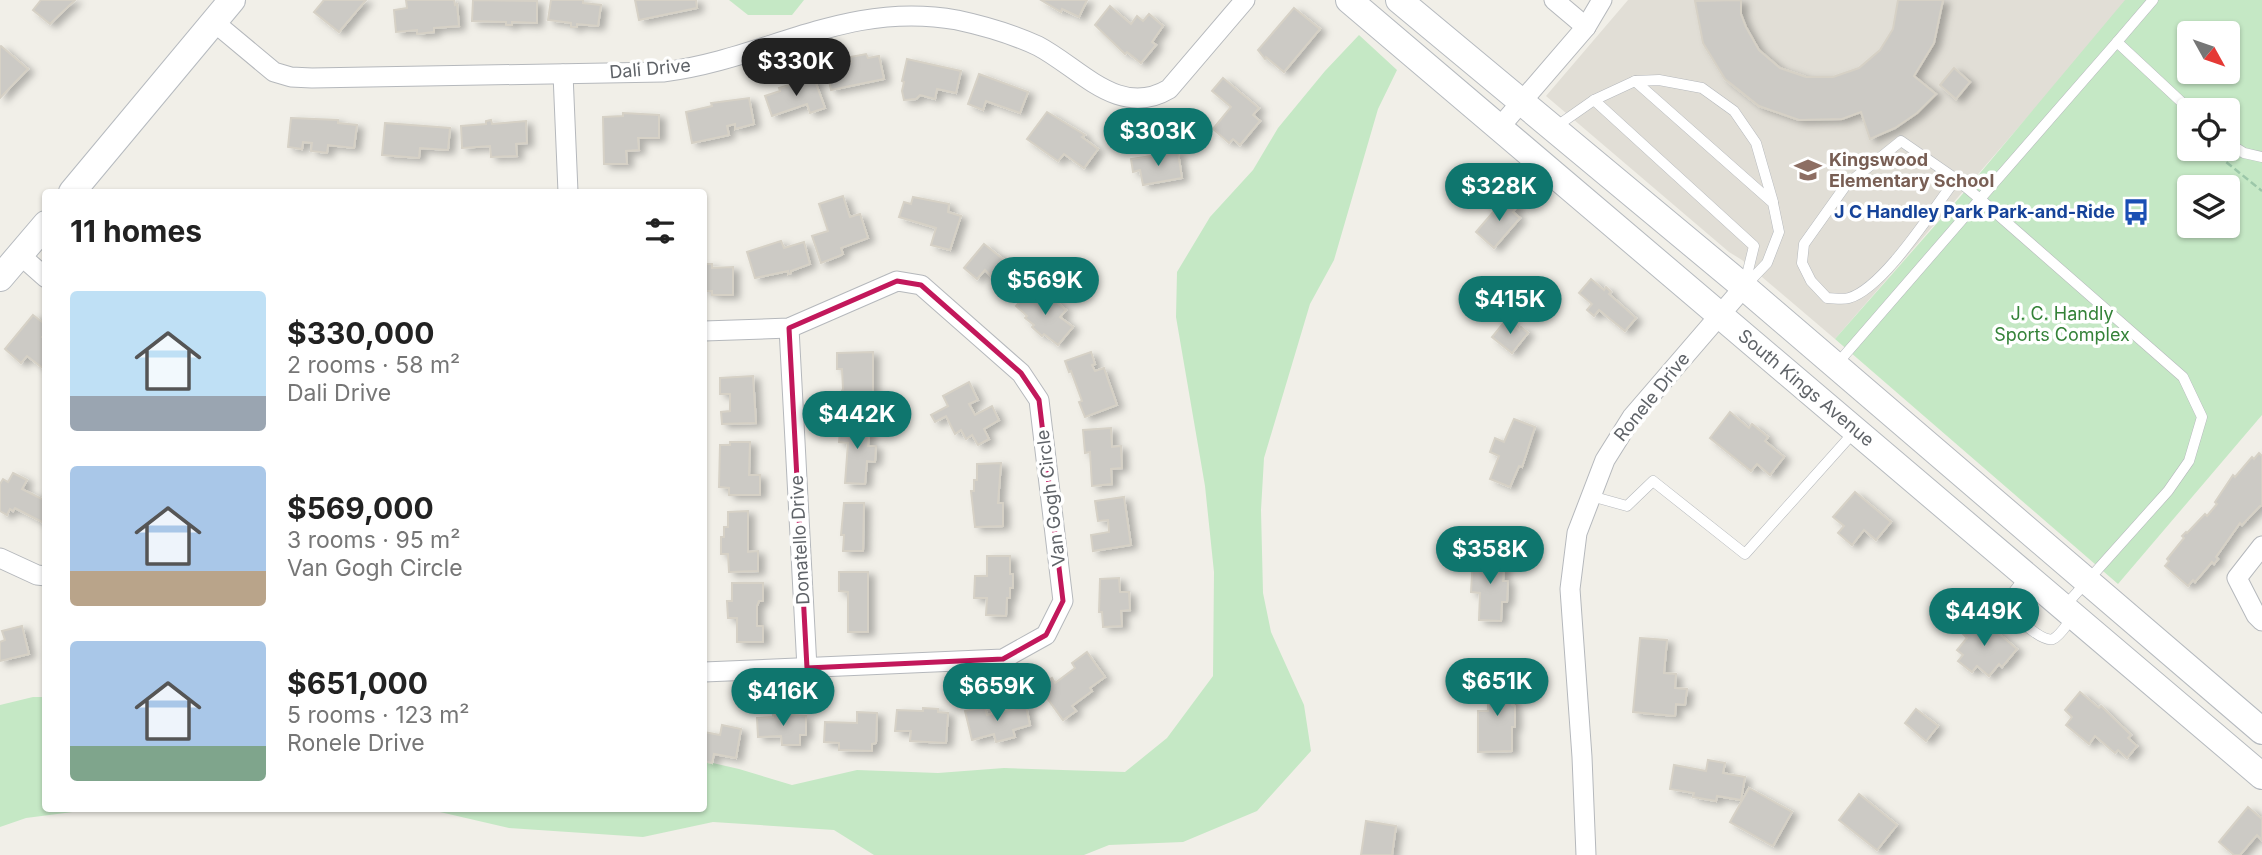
<!DOCTYPE html>
<html lang="en">
<head>
<meta charset="utf-8">
<style>
  :root { --surface:#fff; --page:#f6f6f6; --text:#222; --muted:#767676; --accent:#0f766e }
  body { margin:0; font-family:Inter,sans-serif; background:var(--page); color:var(--text); height:100vh; display:flex; flex-direction:column; font-size:26px; white-space:nowrap }
  * { box-sizing:border-box; margin:0 }
  p { font-size:23px; color:var(--muted) }
  .icon { flex:none; width:38px; height:38px; fill:none; stroke:currentColor; stroke-width:2; stroke-linecap:round; stroke-linejoin:round }
  .map { position:relative; flex:1; overflow:hidden }
  .drawer { position:absolute; left:42px; top:189px; width:665px; height:623px; display:flex; flex-direction:column; background:var(--surface); border-radius:7px; box-shadow:0 2px 5px #0004 }
  .drawer>* { flex:none }
  .needle { width:46px; rotate:130deg }
  .controls { position:absolute; left:2177px; top:21px; display:grid; gap:14px }
  .controls a { display:grid; place-items:center; width:63px; height:63px; border-radius:7px; background:var(--surface); box-shadow:0 2px 5px #0004; font-size:35px }
  .price { position:absolute; translate:-50% -60px; padding:0 16px; border-radius:24px; background:var(--accent); color:#fff; font-size:23px; line-height:46px; filter:drop-shadow(0 2px 4px #0008) }
  .price::after { content:''; position:absolute; left:50%; top:42px; width:21px; height:16px; margin-left:-10px; background:inherit; clip-path:polygon(0 0,100% 0,50% 100%) }
  .price.selected { background:#222; color:#fff }
  ul { padding:0; list-style:none }
  li { display:flex; align-items:center; gap:21px; height:175px; padding:0 28px }
  li span { display:grid; place-items:center; flex:none; width:196px; height:140px; border-radius:7px; color:#555 }
  li>.icon { margin-inline-start:auto }
  span .icon { width:84px; height:84px; fill:#fffc; stroke-width:1 }
  li b { font-size:30px }
  h2 { display:flex; justify-content:space-between; align-items:center; height:84px; padding:0 28px; font-size:30px }
  .map>svg:first-child { display:block }
  .education { fill:#e1ded6 }
  .green { fill:#c5e8c5; fill-rule:evenodd }
  .building { fill:#cccac5; stroke:#d6d1c6; stroke-width:2; filter:url(#shadow) }
  .lines { fill:none; stroke-linecap:round; stroke-linejoin:round }
  .lane-casing { stroke:#b5b8bc; stroke-width:11 }
  .street-casing { stroke:#b5b8bc; stroke-width:21 }
  .secondary-casing { stroke:#b6babf; stroke-width:28 }
  .path { stroke:#9cc7a9; stroke-width:2.5; stroke-dasharray:7 3.5; stroke-linecap:butt }
  .lane { stroke:#fff; stroke-width:10 }
  .street { stroke:#fff; stroke-width:19 }
  .secondary { stroke:#fff; stroke-width:26 }
  .marked { fill:none; stroke:#c2185b; stroke-width:5; stroke-linejoin:round }
  .labels { text-anchor:middle; stroke-width:7; stroke-linejoin:round; paint-order:stroke }
  .street-label { font-size:18px; fill:#5f6368; stroke:#fff }
  .education-label { font-size:18px; font-weight:bold; fill:#785e54; stroke:#fff; text-anchor:start }
  .transit-label { font-size:18px; font-weight:bold; fill:#164399; stroke:#fff; text-anchor:end }
  .park-label { font-size:18px; fill:#348238; stroke:#fff }
</style>
</head>
<body>
<div class="map">
<svg width="2262" height="855" viewBox="0 0 2262 855">
  <defs>
    <filter id="shadow"><feDropShadow dx="6" dy="3.5" stdDeviation="3.5" flood-color="#0004"/></filter>
  </defs>
  <rect width="100%" height="100%" fill="#f1efe8"/>
  <polygon class="education" points="1628,0 2129,0 1835,339 1742,260 1729,252 1546,96"/>
  <g class="green">
    <polygon points="729,0 804,0 792,15 748,15"/>
    <path d="M2125 0H2262V415L2118 584 1835 339 1960 197ZM2189 33H2228V72H2189ZM2189 110H2228V149H2189ZM2189 187H2228V226H2189Z"/>
    <polygon points="1359,35 1397,70 1378,109 1334,260 1310,304 1264,458 1261,510 1263,593 1271,632 1304,705 1311,751 1257,811 1183,842 1109,845 1084,855 874,855 834,830 713,822 643,837 509,828 427,809 704,808 704,761 739,769 792,785 857,770 938,773 1004,768 1125,772 1167,738 1213,676 1214,572 1205,486 1176,317 1177,272 1210,217 1253,170 1278,128 1325,71"/>
    <polygon points="33,697 45,697 46,808 96,809 26,818 0,827 0,705"/>
  </g>
  <g class="building">
    <polygon points="41,0 75,0 50,24 33,10"/>
    <polygon points="324,0 366,0 339,32 314,12"/>
    <polygon points="406,0 454,0 455,5 457,4 459,26 434,28 434,32 417,34 417,30 396,32 394,10 407,8"/>
    <polygon points="473,0 537,1 537,23 512,22 512,25 506,25 506,22 472,21"/>
    <polygon points="551,0 583,0 583,3 601,5 598,26 577,24 577,27 571,27 571,23 548,20"/>
    <polygon points="635,0 696,0 697,8 639,20"/>
    <polygon points="1041,0 1087,0 1079,17 1062,9 1061,12"/>
    <polygon points="1741,0 1741,14 1746,27 1759,50 1780,68 1806,77 1833,77 1859,68 1880,50 1893,29 1898,0 1943,0 1934,43 1914,76 1936,94 1917,113 1895,128 1870,139 1861,112 1842,119 1799,120 1759,106 1725,79 1703,43 1695,1"/>
    <polygon points="1110,6 1131,24 1137,16 1143,21 1149,14 1163,26 1152,42 1156,45 1141,63 1127,52 1125,54 1095,25"/>
    <polygon points="1294,8 1320,29 1284,72 1266,57 1265,59 1258,50"/>
    <polygon points="1,46 28,69 0,98 0,47"/>
    <polygon points="866,54 868,58 879,56 884,79 831,90 826,67 851,62 850,57"/>
    <polygon points="907,59 961,71 956,93 937,89 935,99 920,95 916,99 904,100 902,91 904,82 902,81"/>
    <polygon points="1954,68 1970,82 1956,99 1940,85"/>
    <polygon points="979,74 1028,92 1020,113 986,101 983,110 968,104"/>
    <polygon points="814,78 825,108 810,113 807,104 772,116 765,96 780,91 779,88"/>
    <polygon points="1223,78 1259,108 1253,115 1260,121 1240,145 1233,139 1229,143 1213,129 1231,107 1212,91"/>
    <polygon points="749,98 754,124 735,129 735,124 727,126 729,135 692,143 686,112 712,106 711,103"/>
    <polygon points="1047,112 1085,135 1082,137 1098,149 1084,168 1064,154 1058,161 1027,139"/>
    <polygon points="623,113 659,115 659,138 638,138 639,150 626,151 627,164 604,164 603,117 623,116"/>
    <polygon points="291,118 338,120 338,123 357,125 354,148 328,145 327,153 311,151 312,143 303,142 302,149 288,147"/>
    <polygon points="491,120 492,124 526,121 527,143 516,144 517,156 491,157 490,146 462,148 461,126 486,124 486,121"/>
    <polygon points="385,123 450,128 448,150 420,148 419,158 382,155"/>
    <polygon points="1178,152 1182,178 1143,185 1140,170 1133,172 1131,159"/>
    <polygon points="843,196 850,217 860,214 868,238 841,248 843,254 839,256 821,263 812,236 828,231 819,204"/>
    <polygon points="1507,196 1518,205 1513,212 1520,218 1494,248 1476,232"/>
    <polygon points="913,197 949,204 948,212 961,216 950,250 931,245 936,228 899,217 904,202 911,204"/>
    <polygon points="781,241 784,248 804,242 810,264 791,271 791,273 788,274 788,271 755,278 747,252"/>
    <polygon points="984,244 1013,267 1018,260 1028,269 1008,293 985,270 977,279 964,268"/>
    <polygon points="704,264 712,264 712,268 733,267 733,295 712,295 712,291 704,291"/>
    <polygon points="1591,279 1604,290 1606,287 1611,292 1609,294 1636,318 1625,331 1599,310 1594,316 1587,310 1592,304 1579,293"/>
    <polygon points="1029,291 1040,300 1042,298 1049,303 1053,299 1066,310 1060,317 1073,327 1058,345 1044,334 1042,336 1032,327 1034,325 1025,318 1027,316 1016,306"/>
    <polygon points="33,315 46,325 46,332 42,337 46,340 46,367 44,369 27,356 21,363 5,349"/>
    <polygon points="1506,320 1519,330 1521,327 1528,333 1512,353 1492,337"/>
    <polygon points="873,352 873,411 837,412 837,393 841,393 843,389 842,369 837,369 837,353"/>
    <polygon points="1091,352 1095,364 1092,365 1095,371 1104,368 1117,405 1085,417 1079,402 1082,401 1071,371 1069,372 1065,361"/>
    <polygon points="753,376 756,423 722,424 721,412 730,411 730,394 720,394 720,378"/>
    <polygon points="969,382 978,400 969,404 975,415 992,406 999,420 984,429 989,439 978,445 972,435 966,439 961,430 955,434 946,416 935,422 931,415 948,406 943,396"/>
    <polygon points="1730,412 1749,428 1752,424 1768,437 1765,441 1784,457 1770,475 1757,464 1751,471 1710,438"/>
    <polygon points="1514,419 1535,427 1522,467 1519,466 1510,487 1490,479 1499,456 1490,452 1495,438 1504,442"/>
    <polygon points="841,422 870,424 868,446 876,446 875,462 867,461 865,484 845,483 848,443 839,442"/>
    <polygon points="1111,428 1112,447 1121,446 1122,468 1111,469 1112,484 1092,486 1090,452 1085,453 1083,430"/>
    <polygon points="730,442 750,442 749,475 760,475 760,495 729,495 729,488 719,487 720,445 730,445"/>
    <polygon points="2259,453 2262,456 2262,506 2260,506 2242,525 2240,523 2216,557 2218,559 2214,564 2212,562 2195,582 2193,580 2188,586 2165,566 2169,561 2167,559 2184,538 2182,536 2186,532 2187,533 2205,514 2207,516 2217,504 2215,502 2233,475 2235,477 2252,457 2254,459"/>
    <polygon points="1001,463 998,503 1003,503 1003,526 975,527 971,491 974,491 974,480 977,480 977,464"/>
    <polygon points="13,473 27,480 22,489 46,501 46,524 15,508 13,511 10,509 7,515 0,511 0,484 3,479 8,482"/>
    <polygon points="1855,492 1891,522 1876,540 1864,530 1852,545 1838,533 1844,526 1833,517"/>
    <polygon points="1124,497 1131,545 1093,551 1091,535 1109,532 1108,520 1098,521 1095,501"/>
    <polygon points="844,503 864,503 863,551 843,551 844,535 841,535"/>
    <polygon points="748,511 748,552 758,551 758,571 729,572 728,554 721,554 721,537 724,537 724,527 728,527 728,512"/>
    <polygon points="1483,555 1505,556 1503,581 1508,581 1507,602 1502,602 1501,621 1479,620 1480,593 1471,592 1473,558 1482,558"/>
    <polygon points="987,556 1010,556 1010,574 1013,574 1013,588 1010,588 1010,598 1007,598 1006,616 986,615 987,598 974,598 975,576 987,576"/>
    <polygon points="839,572 868,572 868,632 848,632 848,592 839,591"/>
    <polygon points="1119,578 1120,592 1129,592 1130,610 1121,611 1122,626 1103,627 1102,612 1099,612 1100,579"/>
    <polygon points="732,583 763,583 763,601 759,601 757,606 757,626 763,626 763,642 737,642 737,618 728,618 727,601 732,601"/>
    <polygon points="1978,616 2017,649 2002,667 1999,664 1989,676 1977,666 1972,672 1958,661 1963,655 1957,650 1967,638 1963,634"/>
    <polygon points="22,626 29,654 0,661 0,642 5,640 2,631"/>
    <polygon points="1640,638 1667,640 1664,673 1676,674 1675,688 1687,689 1685,705 1676,704 1675,716 1633,712"/>
    <polygon points="1087,652 1105,677 1090,688 1092,691 1072,706 1076,711 1063,720 1039,687 1052,678 1055,683 1075,668 1072,663"/>
    <polygon points="1488,679 1511,679 1512,705 1515,706 1515,727 1512,727 1512,751 1478,752 1478,711 1488,711"/>
    <polygon points="2080,692 2099,708 2101,706 2131,735 2128,738 2137,746 2127,758 2118,750 2115,753 2095,736 2089,744 2066,725 2072,717 2065,710"/>
    <polygon points="1026,706 1030,725 1013,730 1015,737 996,742 994,734 972,740 965,711 985,707 987,715"/>
    <polygon points="923,708 938,709 938,712 948,713 946,743 910,741 911,731 895,731 897,710 923,711"/>
    <polygon points="1916,709 1938,726 1926,741 1905,723"/>
    <polygon points="857,712 877,713 876,743 872,744 872,751 839,750 839,743 824,742 825,722 857,723"/>
    <polygon points="773,714 806,716 806,735 800,735 800,745 782,745 781,736 758,737 757,718 773,717"/>
    <polygon points="722,725 741,729 736,758 714,754 712,763 704,761 704,732 720,735"/>
    <polygon points="1708,760 1725,763 1723,773 1745,777 1741,800 1717,796 1716,801 1693,797 1694,793 1670,789 1674,765 1706,771"/>
    <polygon points="1749,788 1792,812 1773,846 1730,822"/>
    <polygon points="1859,794 1897,825 1877,850 1839,820"/>
    <polygon points="2248,807 2262,819 2262,840 2257,835 2240,855 2234,855 2219,842"/>
    <polygon points="1366,821 1396,826 1392,855 1361,855"/>
  </g>
  <g class="lines">
    <defs>
      <g id="lane">
        <polyline points="2117,42 2153,0"/>
        <polyline points="1635,81 1659,80 1702,88 1734,111 1756,143 1773,202"/>
        <polyline points="1594,100 1754,246 1745,283"/>
        <polyline points="1554,128 1594,100 1635,81 1773,203 1779,232 1767,263 1745,286"/>
        <polyline points="2228,143 2244,153 2262,157"/>
        <path d="M1956 179C1933 209 1884 288 1849 298 1842 300 1834 298 1827 298L1811 281 1802 263 1804 244 1846 185 1901 141 1956 179 1980 199 2117 42 2190 110"/>
        <polyline points="1836,365 1980,199 2183,377 2202,417 2189,461 2168,491 2064,607"/>
        <polyline points="1591,496 1627,506 1653,481 1745,554 1855,431"/>
        <path d="M2026 576 2003 605C2012 613 2041 643 2053 639 2060 636 2067 624 2072 618"/>
      </g>
      <g id="street">
        <polyline points="1554,0 1586,27"/>
        <path d="M214 22 274 72 291 77 312 78 663 72C767 59 846 0 957 20 985 26 1012 34 1038 46 1080 68 1119 119 1169 89L1245 0"/>
        <polyline points="563,74 568,192"/>
        <polyline points="1499,128 1586,27 1602,0"/>
        <polyline points="20,255 46,278"/>
        <polyline points="789,328 807,668"/>
        <polyline points="704,331 789,328 897,281 921,285 1021,373 1039,400 1063,601 1046,635 1003,659 704,672"/>
        <polyline points="2262,546 2237,578 2256,615 2262,621"/>
        <polyline points="0,558 37,575 46,576"/>
        <polyline points="1586,855 1582,757 1570,589 1577,533 1605,460 1632,417 1744,287"/>
      </g>
      <g id="secondary">
        <polyline points="1349,0 2262,776"/>
        <polyline points="1399,0 1744,287 2262,731"/>
        <polyline points="72,192 232,0"/>
        <polyline points="0,278 46,224"/>
      </g>
    </defs>
    <use href="#lane" class="lane-casing"/>
    <use href="#street" class="street-casing"/>
    <use href="#secondary" class="secondary-casing"/>
    <polyline class="path" points="2210,149 2262,191"/>
    <use href="#lane" class="lane"/>
    <use href="#street" class="street"/>
    <use href="#secondary" class="secondary"/>
  </g>
  <path class="marked" d="M897 281 921 285 1021 373 1039 400 1063 601 1046 635 1003 659 807 668 789 328Z"/>
  <defs>
    <symbol id="school-bare" viewBox="-9 -9 18 18"><path d="M0-5L7-2L0 1L-7-2ZM-4 1L0 2.5L4 1V4Q0 6-4 4Z" fill="#8d6e63" stroke="#fff" stroke-width="2.5" paint-order="stroke"/></symbol>
    <symbol id="bus-bare" viewBox="-9 -9 18 18"><path d="M-5-6H5V4H4V6H2V4H-2V6H-4V4H-5ZM-3.5-4V0h7V-4ZM-3.5 1.2v1.5H-2V1.2ZM2 1.2v1.5H3.5V1.2Z" fill="#1a4fb4" stroke="#fff" stroke-width="2.5" paint-order="stroke"/></symbol>
  </defs>
  <g fill-rule="evenodd">
    <use href="#school-bare" x="1789" y="151" width="38" height="38"/>
    <use href="#bus-bare" x="2117" y="193" width="38" height="38"/>
  </g>
  <g class="labels">
    <g class="street-label">
      <text transform="translate(650 69) rotate(-5)" y="6">Dali Drive</text>
      <text transform="translate(1806 388) rotate(40)" y="6">South Kings Avenue</text>
      <text transform="translate(1652 397) rotate(-51)" y="6">Ronele Drive</text>
      <text transform="translate(1051 498) rotate(-97)" y="6">Van Gogh Circle</text>
      <text transform="translate(800 540) rotate(-93)" y="6">Donatello Drive</text>
    </g>
    <g class="education-label">
      <text x="1829" y="166">Kingswood<tspan x="1829" dy="21">Elementary School</tspan></text>
    </g>
    <g class="transit-label">
      <text x="2115" y="218">J C Handley Park Park-and-Ride</text>
    </g>
    <g class="park-label">
      <text x="2062" y="320">J. C. Handly<tspan x="2062" dy="21">Sports Complex</tspan></text>
    </g>
  </g>
</svg>
<div class="controls">
<a><svg class="needle" viewBox="-14 -14 28 28"><path d="M0-13l5 13h-10z" fill="#e53935"/><path d="M0 13l5-13h-10z" fill="#767676"/></svg></a>
<a><svg class="icon" aria-label="locate" viewBox="0 0 24 24"><circle cx="12" cy="12" r="6"/><path d="M12 2v4M12 18v4M2 12h4M18 12h4"/></svg></a>
<a><svg class="icon" aria-label="layers" viewBox="0 0 24 24"><path d="M12 4l9 5-9 5-9-5zM3 14l9 5 9-5"/></svg></a>
</div>
<b class="price selected" style="left:796px;top:98px">$330K</b>
<b class="price" style="left:1158px;top:168px">$303K</b>
<b class="price" style="left:1499px;top:223px">$328K</b>
<b class="price" style="left:1045px;top:317px">$569K</b>
<b class="price" style="left:1510px;top:336px">$415K</b>
<b class="price" style="left:857px;top:451px">$442K</b>
<b class="price" style="left:1490px;top:586px">$358K</b>
<b class="price" style="left:1984px;top:648px">$449K</b>
<b class="price" style="left:1497px;top:718px">$651K</b>
<b class="price" style="left:997px;top:723px">$659K</b>
<b class="price" style="left:783px;top:728px">$416K</b>
<section class="drawer">
<h2>11 homes<svg class="icon" aria-label="filters" viewBox="0 0 24 24"><path d="M4 7h16M4 17h16"/><circle cx="9" cy="7" r="2"/><circle cx="15" cy="17" r="2"/></svg></h2>
<ul>
<li><span style="background:linear-gradient(#bfe0f5 75%,#9aa5b1 0)"><svg class="icon" aria-label="home" viewBox="0 0 24 24"><path d="M3 11l9-7 9 7M6 9v11h12V9"/></svg></span><div><b>$330,000</b><p>2 rooms · 58 m²</p><p>Dali Drive</p></div></li>
<li><span style="background:linear-gradient(#a9c7e8 75%,#b9a48a 0)"><svg class="icon" aria-label="home" viewBox="0 0 24 24"><path d="M3 11l9-7 9 7M6 9v11h12V9"/></svg></span><div><b>$569,000</b><p>3 rooms · 95 m²</p><p>Van Gogh Circle</p></div></li>
<li><span style="background:linear-gradient(#a9c7e8 75%,#7fa58c 0)"><svg class="icon" aria-label="home" viewBox="0 0 24 24"><path d="M3 11l9-7 9 7M6 9v11h12V9"/></svg></span><div><b>$651,000</b><p>5 rooms · 123 m²</p><p>Ronele Drive</p></div></li>
</ul>
</section>
</div>
</body>
</html>
